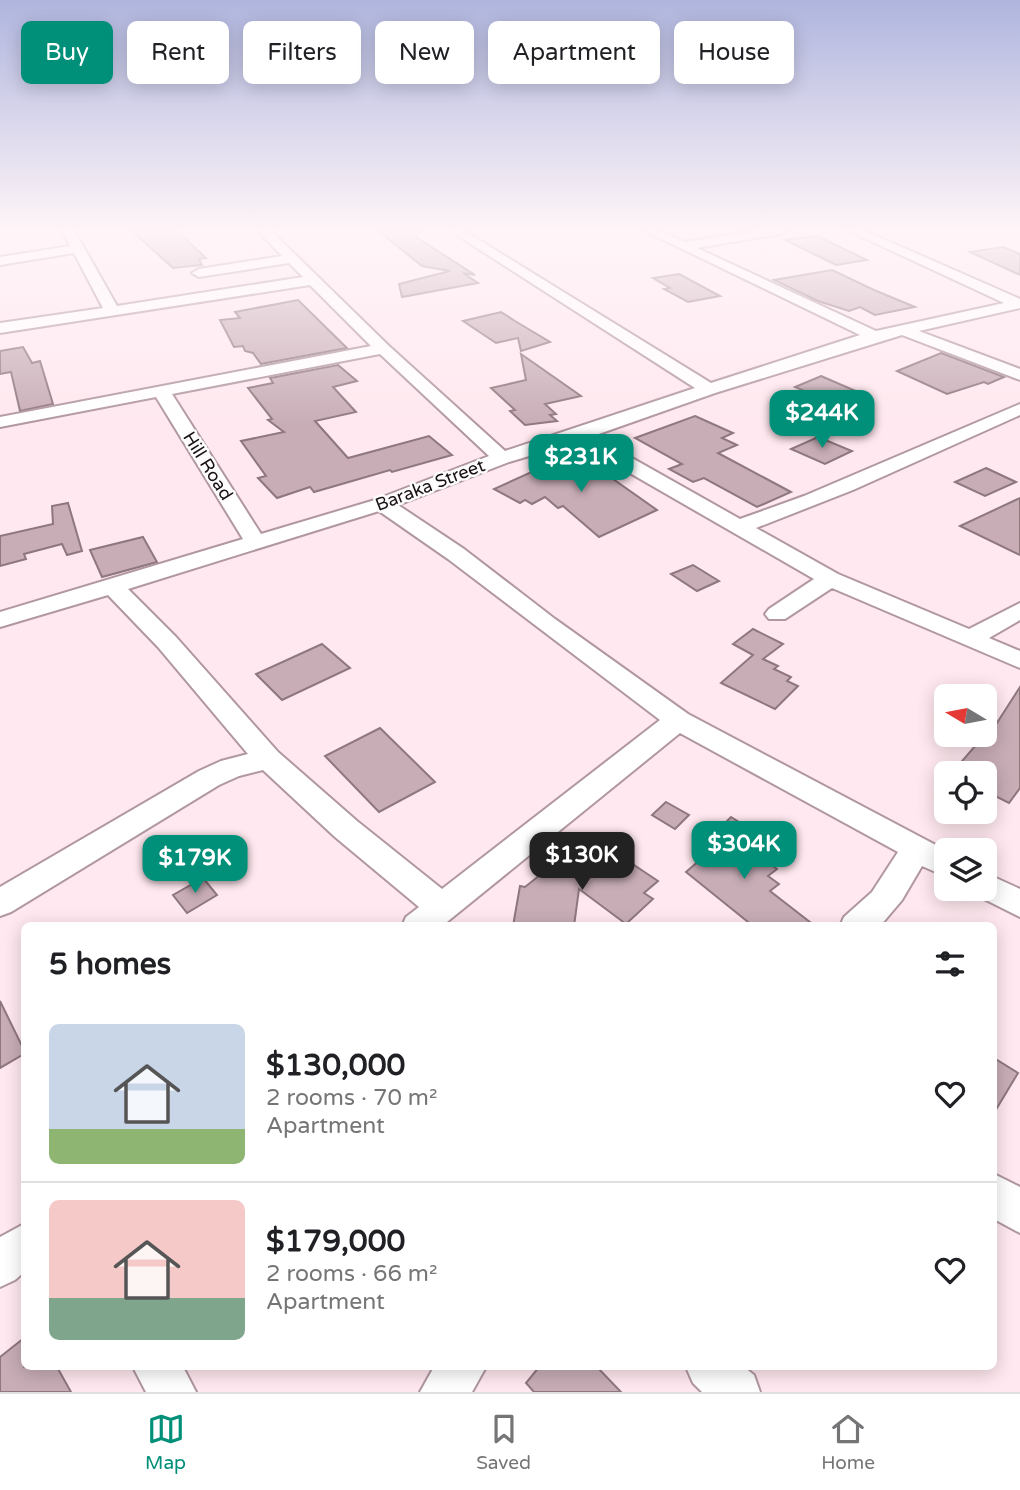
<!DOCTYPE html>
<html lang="en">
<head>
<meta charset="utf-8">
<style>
  :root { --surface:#fff; --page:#f6f6f6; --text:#202124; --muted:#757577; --line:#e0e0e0; --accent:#008f79 }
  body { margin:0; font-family:"Varela Round",sans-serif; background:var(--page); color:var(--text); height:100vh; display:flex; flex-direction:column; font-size:26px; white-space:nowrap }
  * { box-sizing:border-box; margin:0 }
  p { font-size:23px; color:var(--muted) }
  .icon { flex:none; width:38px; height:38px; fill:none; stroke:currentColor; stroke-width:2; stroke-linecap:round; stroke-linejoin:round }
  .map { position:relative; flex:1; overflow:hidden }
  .sheet { position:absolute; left:21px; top:922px; width:976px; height:448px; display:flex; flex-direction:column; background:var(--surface); border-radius:10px; box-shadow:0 4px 18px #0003 }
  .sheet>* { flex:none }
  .banner { position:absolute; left:21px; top:21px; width:978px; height:63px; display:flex; gap:14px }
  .needle { width:46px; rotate:280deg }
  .controls { position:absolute; left:934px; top:684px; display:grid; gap:14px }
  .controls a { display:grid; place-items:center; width:63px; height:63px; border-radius:10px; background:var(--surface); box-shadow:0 4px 18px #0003; font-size:35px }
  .price { position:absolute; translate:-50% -60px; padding:0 16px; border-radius:14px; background:var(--accent); color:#fff; font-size:23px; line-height:46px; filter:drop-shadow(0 2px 4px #0008) }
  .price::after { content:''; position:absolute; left:50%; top:42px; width:21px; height:16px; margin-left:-10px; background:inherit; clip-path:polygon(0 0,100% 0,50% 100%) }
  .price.active { background:#222; color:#fff }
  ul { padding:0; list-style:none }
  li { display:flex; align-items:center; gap:21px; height:175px; padding:0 28px }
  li+li { border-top:2px solid var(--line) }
  li span { display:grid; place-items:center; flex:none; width:196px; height:140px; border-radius:10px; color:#555 }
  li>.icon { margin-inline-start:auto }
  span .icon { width:84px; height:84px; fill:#fffc; stroke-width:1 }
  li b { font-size:30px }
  h2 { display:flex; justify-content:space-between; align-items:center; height:84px; padding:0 28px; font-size:30px }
  .tag { padding:0 24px; border-radius:10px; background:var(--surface); box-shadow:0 4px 18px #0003; font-size:24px; line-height:63px }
  .tag.active { background:var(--accent); color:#fff }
  .dock { display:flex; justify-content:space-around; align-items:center; height:98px; border-top:2px solid var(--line); background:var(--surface); font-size:19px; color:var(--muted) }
  .dock a { display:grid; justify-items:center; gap:4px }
  .dock .active { color:var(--accent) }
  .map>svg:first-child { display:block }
  .building { fill:#c8adb6; stroke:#8f777e; stroke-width:2 }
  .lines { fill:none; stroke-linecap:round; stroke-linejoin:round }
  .minor-casing { stroke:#b1979f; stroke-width:4 }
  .minor { fill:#fff; fill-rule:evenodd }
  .labels { text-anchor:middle; stroke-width:5; stroke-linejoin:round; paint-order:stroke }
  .far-street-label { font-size:18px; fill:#191013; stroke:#fcfcfc }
</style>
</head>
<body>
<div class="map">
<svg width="1020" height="1392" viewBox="0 0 1020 1392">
  <rect width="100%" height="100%" fill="#ffe8ef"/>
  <g class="building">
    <polygon points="131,230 176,230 206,258 199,259 202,265 173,268"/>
    <polygon points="377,230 420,230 416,237 475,275 463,273 478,283 402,297 399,284 450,271 422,266"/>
    <polygon points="817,236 867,260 836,265 785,240"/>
    <polygon points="1003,247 1020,254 1020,275 970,252"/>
    <polygon points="832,270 874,290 915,307 875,315 860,307 849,311 818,301 774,280"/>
    <polygon points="679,274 720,296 688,302 664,289 670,288 653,278"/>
    <polygon points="298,300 347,348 261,364 253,353 245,351 243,346 234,347 220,320 240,318 235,312"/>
    <polygon points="501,312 515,321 550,342 521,351 518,338 496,343 463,321"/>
    <polygon points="23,347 32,363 40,361 53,404 20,411 11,372 0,374 0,351"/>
    <polygon points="941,353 1004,377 988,384 984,382 947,394 897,371"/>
    <polygon points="521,354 581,396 545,404 556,414 550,415 557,421 525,425 510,411 515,410 491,388 526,380"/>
    <polygon points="338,365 357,381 333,387 356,412 315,421 348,458 429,436 452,455 392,472 390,470 314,492 310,487 277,498 258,478 266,476 241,441 284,432 268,420 272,419 248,388 273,383 270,378"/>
    <polygon points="821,376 858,392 832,403 795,387"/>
    <polygon points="695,416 733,433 722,438 737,445 718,453 791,492 757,507 704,478 693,482 669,469 682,464 635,438"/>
    <polygon points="818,437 852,451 825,464 791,449"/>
    <polygon points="580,454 612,472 606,474 657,510 599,537 563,506 558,508 545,497 532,504 525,500 520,503 494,489 554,462"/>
    <polygon points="986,468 1016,482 985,496 955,482"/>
    <polygon points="1020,498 1020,555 960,526"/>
    <polygon points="68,503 82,551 67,555 62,544 24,554 26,559 0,566 0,536 53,524 52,506"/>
    <polygon points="143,537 157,562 102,577 90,550"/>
    <polygon points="693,565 719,581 697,591 671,574"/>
    <polygon points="753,629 783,644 763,659 778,666 774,669 791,677 787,681 798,686 775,709 721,683 753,655 733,644"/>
    <polygon points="322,644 350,668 282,700 256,674"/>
    <polygon points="1020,687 1020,788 1009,803 985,791 985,774 951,774 982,738 986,740"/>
    <polygon points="380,728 435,782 379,812 325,756"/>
    <polygon points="666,802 689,815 675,829 652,815"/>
    <polygon points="731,817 747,827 736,838 777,869 768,876 779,884 770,891 815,926 753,926 686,872 723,840 715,833"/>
    <polygon points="570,851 594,869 605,859 616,866 625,859 658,881 644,893 653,899 626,924 579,889 574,926 513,926 520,886 525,887"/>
    <polygon points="203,878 217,895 187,913 173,895"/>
    <polygon points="0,1001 24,1050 24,1054 0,1068"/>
    <polygon points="994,1058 1018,1073 994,1113"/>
    <polygon points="24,1338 24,1367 57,1367 71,1392 0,1392 0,1357"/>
    <polygon points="539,1367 597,1367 621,1392 534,1392 526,1383"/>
  </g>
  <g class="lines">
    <defs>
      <g id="minor">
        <path d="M62 230H74L117 306 303 277 289 263 199 277 192 273 199 269 282 256 257 230H270L389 346 505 451 695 388 449 230H463L711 383 860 335 643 230H658L685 242 760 230H787L781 234 697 248 876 331 1004 303 847 230H863L1020 299V308L919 331 1020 369V380L902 335 715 393 593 436 740 519 804 496 1020 404V415L853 490 756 528 838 574 969 629 1020 603V620L989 638 1020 651V668L832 588 785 619H769L765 614 769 609 814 579 576 442 509 462 398 505 464 549 555 619 688 714 947 851V877L922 866 902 900 880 926H840L844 917 872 892 898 852 680 733 442 926H402L406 917 419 907 335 837 263 770 239 776 219 785 11 912 0 916V887L199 771 221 761 248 754 158 647 108 595 0 627V612L243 539 156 397 0 427V417L371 346 310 285 0 333V323L103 308 74 253 0 265V257L70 246ZM380 354 489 456 375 500 261 534 172 394ZM379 511 448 559 660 720 442 889 357 821 278 752 176 637 128 589Z"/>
        <polygon points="985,873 1020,889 1020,917 974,894 971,889 985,889"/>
        <polygon points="994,1174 1020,1187 1020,1233 994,1219"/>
        <polygon points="24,1224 24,1272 15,1280 0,1287 0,1237"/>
        <polygon points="133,1367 183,1367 196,1392 146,1392"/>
        <polygon points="434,1367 486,1367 472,1392 420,1392"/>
        <polygon points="686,1367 744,1367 754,1375 760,1392 702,1392 693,1383"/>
      </g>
    </defs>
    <use href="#minor" class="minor-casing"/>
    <use href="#minor" class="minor"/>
  </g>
  <linearGradient id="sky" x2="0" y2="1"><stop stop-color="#afb5de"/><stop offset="0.54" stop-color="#fff5f8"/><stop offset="1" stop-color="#fff5f8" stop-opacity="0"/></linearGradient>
  <rect width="1020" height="425" fill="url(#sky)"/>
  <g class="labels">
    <g class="far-street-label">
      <text transform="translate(208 466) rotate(58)" y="6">Hill Road</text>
      <text transform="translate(430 485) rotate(-21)" y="6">Baraka Street</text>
    </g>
  </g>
</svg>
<div class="controls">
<a><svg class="needle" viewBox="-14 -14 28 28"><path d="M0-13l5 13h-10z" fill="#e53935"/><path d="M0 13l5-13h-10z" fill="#757577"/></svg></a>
<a><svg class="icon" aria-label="locate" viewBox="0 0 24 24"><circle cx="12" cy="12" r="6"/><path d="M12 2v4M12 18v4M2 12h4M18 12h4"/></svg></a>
<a><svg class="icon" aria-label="layers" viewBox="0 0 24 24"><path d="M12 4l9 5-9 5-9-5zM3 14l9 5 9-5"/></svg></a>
</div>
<b class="price" style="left:822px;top:450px">$244K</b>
<b class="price" style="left:581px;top:494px">$231K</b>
<b class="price" style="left:744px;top:881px">$304K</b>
<b class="price active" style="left:582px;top:892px">$130K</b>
<b class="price" style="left:195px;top:895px">$179K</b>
<div class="banner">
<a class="tag active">Buy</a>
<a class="tag">Rent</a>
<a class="tag">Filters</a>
<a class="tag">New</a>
<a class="tag">Apartment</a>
<a class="tag">House</a>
</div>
<section class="sheet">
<h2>5 homes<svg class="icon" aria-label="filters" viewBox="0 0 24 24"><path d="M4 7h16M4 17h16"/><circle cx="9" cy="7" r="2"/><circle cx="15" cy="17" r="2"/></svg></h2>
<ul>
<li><span style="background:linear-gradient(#c9d6e8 75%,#8fb573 0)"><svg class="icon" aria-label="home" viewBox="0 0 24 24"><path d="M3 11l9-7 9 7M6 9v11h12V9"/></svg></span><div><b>$130,000</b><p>2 rooms · 70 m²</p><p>Apartment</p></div><svg class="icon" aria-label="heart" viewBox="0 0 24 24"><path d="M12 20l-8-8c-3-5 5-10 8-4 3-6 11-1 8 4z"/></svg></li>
<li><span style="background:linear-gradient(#f6c9c9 70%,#7fa58c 0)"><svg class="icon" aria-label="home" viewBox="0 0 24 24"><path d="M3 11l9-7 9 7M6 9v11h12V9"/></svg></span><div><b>$179,000</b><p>2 rooms · 66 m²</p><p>Apartment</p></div><svg class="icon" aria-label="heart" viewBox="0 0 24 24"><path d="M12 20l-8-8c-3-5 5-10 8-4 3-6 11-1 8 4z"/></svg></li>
</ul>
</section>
</div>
<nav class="dock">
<a class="active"><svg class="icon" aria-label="map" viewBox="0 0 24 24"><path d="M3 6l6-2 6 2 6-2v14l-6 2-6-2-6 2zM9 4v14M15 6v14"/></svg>Map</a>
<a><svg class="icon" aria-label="saved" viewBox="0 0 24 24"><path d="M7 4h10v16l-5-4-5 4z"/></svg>Saved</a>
<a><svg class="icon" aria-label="home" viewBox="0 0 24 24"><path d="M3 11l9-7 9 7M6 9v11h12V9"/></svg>Home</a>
</nav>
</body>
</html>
